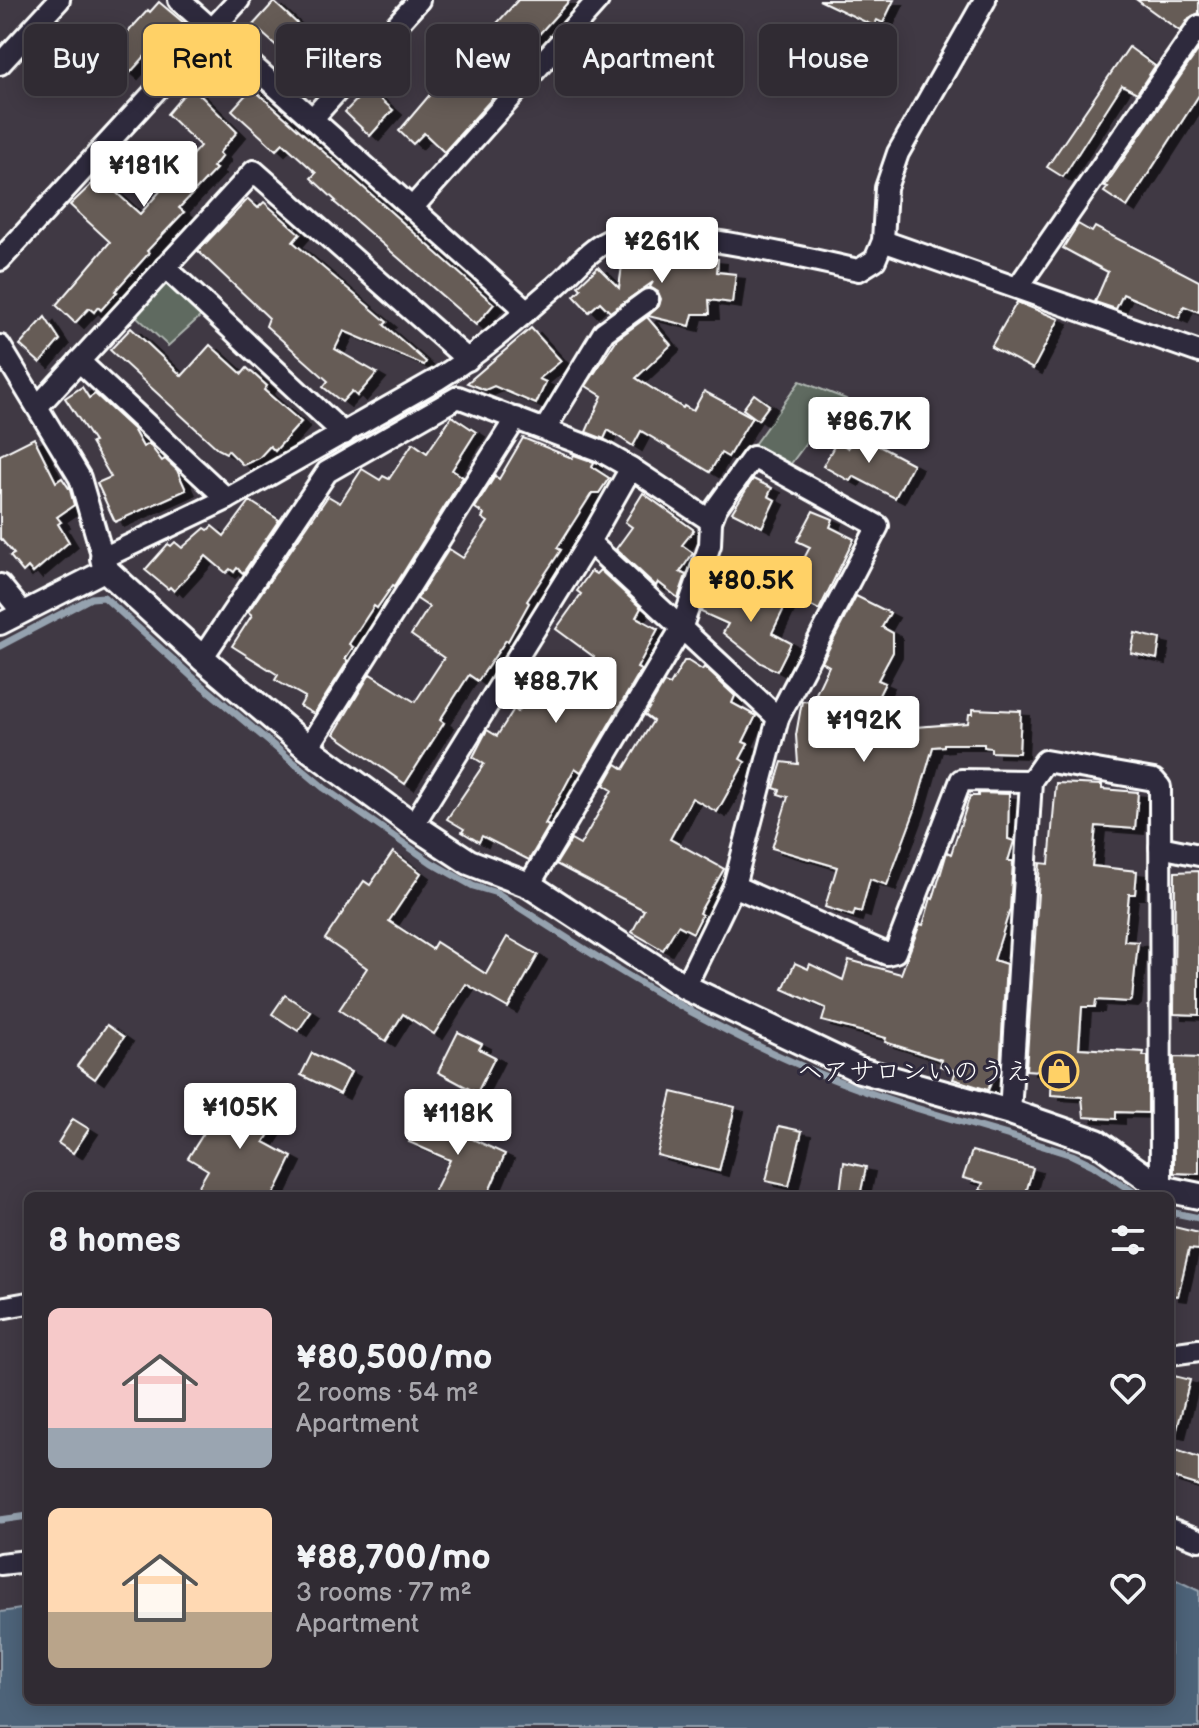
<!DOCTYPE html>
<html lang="en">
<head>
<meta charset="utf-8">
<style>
  :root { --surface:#302b33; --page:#38333b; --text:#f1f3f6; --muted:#a8a7ac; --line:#4b474e; --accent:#ffd166 }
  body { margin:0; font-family:"Balsamiq Sans","Klee One",sans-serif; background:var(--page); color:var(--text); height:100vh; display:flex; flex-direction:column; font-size:30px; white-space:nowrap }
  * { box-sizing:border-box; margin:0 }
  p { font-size:26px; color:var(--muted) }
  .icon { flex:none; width:44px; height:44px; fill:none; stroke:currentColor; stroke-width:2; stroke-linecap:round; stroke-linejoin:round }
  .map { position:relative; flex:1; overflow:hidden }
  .details { position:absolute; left:24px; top:1192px; width:1150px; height:512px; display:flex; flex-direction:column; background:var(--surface); border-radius:12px; box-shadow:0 4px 20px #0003,0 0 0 2px var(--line) }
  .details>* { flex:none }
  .top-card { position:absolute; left:24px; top:24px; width:1152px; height:72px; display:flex; gap:16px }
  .price { position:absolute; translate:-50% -68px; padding:0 18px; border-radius:8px; background:#fff; color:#222; font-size:26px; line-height:52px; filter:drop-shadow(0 2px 4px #0008) }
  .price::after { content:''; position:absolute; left:50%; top:48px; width:24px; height:18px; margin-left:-12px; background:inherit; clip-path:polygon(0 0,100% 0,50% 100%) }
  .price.active { background:var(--accent); color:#111 }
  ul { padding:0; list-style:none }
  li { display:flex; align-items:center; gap:24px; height:200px; padding:0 24px }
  li span { display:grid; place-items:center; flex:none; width:224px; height:160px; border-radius:12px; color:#555 }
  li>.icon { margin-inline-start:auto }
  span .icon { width:96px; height:96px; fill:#fffc; stroke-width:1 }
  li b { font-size:34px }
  h2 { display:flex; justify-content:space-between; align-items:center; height:96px; padding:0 24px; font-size:34px }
  .tag { padding:0 28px; border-radius:12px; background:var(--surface); box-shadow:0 4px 20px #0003,0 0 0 2px var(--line); font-size:28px; line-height:72px }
  .tag.active { background:var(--accent); color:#111 }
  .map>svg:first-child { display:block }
  .green { fill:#5e6b61; stroke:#aeb5b0; stroke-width:2 }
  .water { fill:#4e6479; stroke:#95a2af; stroke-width:2 }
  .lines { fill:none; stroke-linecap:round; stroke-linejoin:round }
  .stream { stroke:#95a2af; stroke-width:7 }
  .building { fill:#665b56; stroke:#fff; stroke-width:2; filter:url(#shadow) }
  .minor-casing { stroke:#fff; stroke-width:26 }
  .tertiary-casing { stroke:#fff; stroke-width:30 }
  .minor { stroke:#2f2a3d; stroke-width:20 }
  .tertiary { stroke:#2f2a3d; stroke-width:24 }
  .labels { text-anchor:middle; stroke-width:6; stroke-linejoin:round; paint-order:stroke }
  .poi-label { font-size:26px; fill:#fff; stroke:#2f2a3d; text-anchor:end }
</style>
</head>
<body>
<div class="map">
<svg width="1199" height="1728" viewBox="0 0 1199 1728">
  <defs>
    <filter id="shadow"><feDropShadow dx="9" dy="5" stdDeviation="0" flood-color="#0009"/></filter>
  </defs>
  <rect width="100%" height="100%" fill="#403944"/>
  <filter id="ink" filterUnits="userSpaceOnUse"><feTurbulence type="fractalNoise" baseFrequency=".0125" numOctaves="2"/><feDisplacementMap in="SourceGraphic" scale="16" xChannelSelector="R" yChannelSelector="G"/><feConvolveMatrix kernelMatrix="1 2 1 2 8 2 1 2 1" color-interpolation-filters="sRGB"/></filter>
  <g filter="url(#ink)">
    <g class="green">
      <polygon points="165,281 202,315 168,346 135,315"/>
      <polygon points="800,381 846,399 823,433 816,430 790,465 753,446"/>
    </g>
    <polygon class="water" points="1170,1577 1199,1591 1199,1728 0,1728 0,1612 28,1608 28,1700 1170,1700"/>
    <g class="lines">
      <g class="stream">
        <path d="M0 646 91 598 104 597 191 676 324 788 432 863 473 886 497 893C606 964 712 1031 833 1079 910 1110 993 1129 1072 1155L1093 1165 1139 1196"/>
        <polyline points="1170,1212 1199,1218"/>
        <polyline points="0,1520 28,1516"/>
      </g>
    </g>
    <g class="building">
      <polygon points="518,0 570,0 531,43 537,48 525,62 515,53 487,82 498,92 444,152 424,133 413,144 399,131 461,58 487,30 489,32"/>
      <polygon points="819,0 894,0 883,23 877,20 874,26"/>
      <polygon points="1137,0 1199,0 1199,13 1189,18 1180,31"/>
      <polygon points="159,2 185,24 167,44 163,40 157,47 155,45 129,74 107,55 148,10 150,12"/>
      <polygon points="274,2 328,52 308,74 253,25"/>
      <polygon points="75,36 96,55 82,69 78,65 70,74 53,58"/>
      <polygon points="1129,47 1155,66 1137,93 1122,85 1063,177 1047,167"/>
      <polygon points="1199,49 1199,95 1127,207 1104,192 1108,187 1105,186"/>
      <polygon points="191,86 237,132 219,153 222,156 213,167 216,169 179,208 184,212 147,251 149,253 115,291 117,292 101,310 98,307 94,312 89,308 75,323 56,305 110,242 70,205 99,177 140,214 200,146 167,114"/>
      <polygon points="252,88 494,304 476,325 334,202 336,201 311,178 316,173 283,143 276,150 232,110"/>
      <polygon points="368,88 393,110 370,136 345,112"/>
      <polygon points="248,199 258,208 264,202 300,234 293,242 387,322 384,325 426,362 424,365 344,331 335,349 377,373 357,396 352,391 342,402 323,387 328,381 266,326 269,318 198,251"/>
      <polygon points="1078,224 1092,232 1095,227 1199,281 1199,312 1184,306 1179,318 1123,294 1116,309 1095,302 1108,272 1063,248"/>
      <polygon points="624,250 718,259 717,272 736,274 732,303 709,300 710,314 693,314 690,326 648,316 659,306 661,299 658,292 650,287 653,282 610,312 600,302 589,312 574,296 581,289 578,286 598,267 619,288"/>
      <polygon points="1017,302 1059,319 1033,369 991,347"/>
      <polygon points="45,317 60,340 40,363 20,345"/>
      <polygon points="647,317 671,345 636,378 683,408 684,406 693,411 704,391 752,417 728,457 721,453 710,472 641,431 633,446 608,430 604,439 586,432 602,396 586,386 617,339"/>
      <polygon points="131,328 182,376 210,345 242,374 247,368 267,386 264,390 301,422 275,451 270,446 259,458 243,465 228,450 226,453 218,449 110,350"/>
      <polygon points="531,328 561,361 539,379 546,382 536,404 494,386 485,390 467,383"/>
      <polygon points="82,387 89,398 95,394 133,429 143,447 149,444 162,461 165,459 177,470 186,490 115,522 97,483 111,477 91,443 94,442 65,398"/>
      <polygon points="754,394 769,405 758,420 743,409"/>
      <polygon points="452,416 476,432 452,470 463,477 395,586 393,585 377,608 374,606 349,644 353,647 345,659 348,661 314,714 300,706 305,697 275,680 278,675 232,646 252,615 248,612 328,496 340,503 362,469 380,480 383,476 389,479 413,443 427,453"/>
      <polygon points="856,434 913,464 895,498 853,476 850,481 823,466 837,441 848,448"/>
      <polygon points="34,438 56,482 62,478 70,490 74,505 57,517 61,522 58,524 69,542 33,573 28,567 23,572 10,556 14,554 0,538 0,455"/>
      <polygon points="523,438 572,458 574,455 594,462 592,467 609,478 599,493 592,493 557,548 561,550 527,601 529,603 508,641 506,640 478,681 469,675 440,720 444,723 405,784 334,734 370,674 415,702 444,658 411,635 429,607 417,599 449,549 463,558 488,522 482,518 484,514 475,508 495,476 499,479"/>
      <polygon points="753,479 772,488 768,496 775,500 762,527 732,512"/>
      <polygon points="643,493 694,530 682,545 693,553 680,572 686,575 678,598 658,582 656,586 616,549 632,527 625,522"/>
      <polygon points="250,501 279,520 243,573 237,568 234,572 230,569 226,573 206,556 174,591 170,587 168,589 145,570 168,544 171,546 175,542 182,548 205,528 208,530 212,526 224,536"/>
      <polygon points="813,511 833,519 830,527 854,539 819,610 786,593 810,547 797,541"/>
      <polygon points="600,570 641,608 636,617 658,629 637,668 641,670 581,772 575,768 545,824 549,826 529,860 482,836 479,842 462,832 464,829 447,819 484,764 473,757 487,730 497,736 514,709 518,712 536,685 566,704 594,657 556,629 581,594 577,591 591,571 596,574"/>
      <polygon points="710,586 759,610 771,588 789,598 772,633 791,643 777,671 761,663 723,633 728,624 701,612"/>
      <polygon points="856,596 890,613 882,627 893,633 893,652 878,680 885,683 861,731 968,723 969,714 973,714 973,709 1021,711 1019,753 991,752 991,748 984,747 984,744 944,744 944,746 933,747 915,810 887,885 870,879 861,912 855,910 853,916 825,907 837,867 772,848 788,797 778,794 780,790 774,788 782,762 798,764 796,735 802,701 812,702 829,666 822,662"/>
      <polygon points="1135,633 1160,639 1157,659 1131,653"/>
      <polygon points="684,661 688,661 702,670 704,667 735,696 732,703 756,716 743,742 748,744 740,759 745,762 717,812 692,798 670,839 724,869 699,913 702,915 693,933 678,925 663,950 632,932 644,910 556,864 571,840 580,845 612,790 604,785 616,764 624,769 653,721 645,715 664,683 670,685"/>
      <polygon points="1056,783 1102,785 1102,789 1138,792 1135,829 1096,826 1092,866 1137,871 1135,894 1129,894 1124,941 1138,942 1132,999 1129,1002 1096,1000 1095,1007 1082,1007 1079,1048 1144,1052 1143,1056 1148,1056 1148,1113 1116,1112 1116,1119 1084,1117 1082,1097 1051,1095 1052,1072 1026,1070 1040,863 1049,864"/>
      <polygon points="978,793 1009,794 1008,839 1014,841 1008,861 1013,861 1010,909 994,960 1006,964 1000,1069 997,1069 988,1090 953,1079 956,1071 940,1066 942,1060 885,1042 886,1038 822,1021 826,1008 783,989 795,963 808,969 810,964 843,980 849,960 901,974 920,924 923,925 931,898 933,899 947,852 951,854 970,796 978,796"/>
      <polygon points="393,852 421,873 389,921 432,949 436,942 486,974 507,937 538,955 508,1008 466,984 434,1034 403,1014 386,1041 339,1010 367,968 325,939 364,881 370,885"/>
      <polygon points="1199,871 1199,1015 1174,1014 1175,872"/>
      <polygon points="285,995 311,1012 298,1031 272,1014"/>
      <polygon points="107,1025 124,1037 95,1079 77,1066"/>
      <polygon points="458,1032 482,1044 479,1049 495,1057 477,1093 438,1072"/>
      <polygon points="312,1053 351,1072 340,1094 301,1075"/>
      <polygon points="1174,1057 1199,1058 1199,1174 1174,1173"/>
      <polygon points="231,1090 251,1103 255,1097 279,1112 273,1121 276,1123 264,1142 292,1157 273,1196 193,1196 208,1170 188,1158"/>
      <polygon points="672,1092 735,1107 719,1171 657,1155"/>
      <polygon points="424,1109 458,1125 455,1131 505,1154 487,1196 432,1196 450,1160 409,1142"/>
      <polygon points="73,1119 89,1129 73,1153 58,1143"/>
      <polygon points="779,1126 802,1131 789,1186 766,1181"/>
      <polygon points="972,1151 1033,1168 1025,1196 1001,1196 980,1190 983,1183 963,1178"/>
      <polygon points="844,1162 866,1167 860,1196 840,1193"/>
      <polygon points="1170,1226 1199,1233 1199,1250 1189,1249 1178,1296 1170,1295"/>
      <polygon points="1170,1375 1190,1380 1176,1433 1170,1432"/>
      <polygon points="1170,1448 1199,1458 1199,1486 1170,1477"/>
    </g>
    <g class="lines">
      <defs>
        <g id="minor">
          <polyline points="179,0 526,310"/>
          <polyline points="0,64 59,0"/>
          <polyline points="312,119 419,0"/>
          <polyline points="412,208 598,0"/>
          <polyline points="883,241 1199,352"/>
          <polyline points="0,260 239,0"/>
          <polyline points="165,267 344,434"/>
          <polyline points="1018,287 1199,26"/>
          <path d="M0 346 80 478 103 558 227 499 438 379C480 353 519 318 557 285 574 270 587 251 608 241 651 220 807 259 859 270L875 260 883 241 886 188 898 153 985 0"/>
          <polyline points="79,361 227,499"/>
          <polyline points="38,406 254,171 468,360"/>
          <polyline points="545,429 604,332 648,300"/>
          <polyline points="631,468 711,521"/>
          <polyline points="589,542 778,718"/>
          <polyline points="0,585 22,612"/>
          <polyline points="0,624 106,570"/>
          <polyline points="202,658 327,472 458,397 603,452 631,468 589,542 413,825"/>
          <polyline points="308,748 516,418"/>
          <polyline points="1160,847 1199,855"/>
          <polyline points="529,885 681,629 710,545 711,521 716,508 753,457 878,526 778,718 734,886 685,987"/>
          <polyline points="734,886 887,954 895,952 961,780 1031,781"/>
          <polyline points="1010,1112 1031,781 1045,761 1154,780 1160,787 1161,1188"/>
          <polyline points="0,1308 28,1303"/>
          <polyline points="1170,1354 1199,1350"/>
          <polyline points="1170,1529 1199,1540"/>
          <polyline points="0,1564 28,1561"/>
        </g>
        <polyline id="tertiary" points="103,558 106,570 202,658 308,748 413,825 469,862 529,885 685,987 860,1070 1010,1112 1097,1142 1161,1188 1199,1196"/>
      </defs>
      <use href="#minor" class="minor-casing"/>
      <use href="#tertiary" class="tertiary-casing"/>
      <use href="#minor" class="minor"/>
      <use href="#tertiary" class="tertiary"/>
    </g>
  </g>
  <defs>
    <symbol id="shop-ring" viewBox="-11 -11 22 22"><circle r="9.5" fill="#2f2a3d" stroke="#ffd166" stroke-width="1.5"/><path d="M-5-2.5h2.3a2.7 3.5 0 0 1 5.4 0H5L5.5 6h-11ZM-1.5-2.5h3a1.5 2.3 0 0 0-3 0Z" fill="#ffd166"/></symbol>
  </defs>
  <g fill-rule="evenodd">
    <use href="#shop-ring" x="1037" y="1049" width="44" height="44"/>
  </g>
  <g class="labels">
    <g class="poi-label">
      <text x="1031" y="1080">ヘアサロンいのうえ</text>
    </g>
  </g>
</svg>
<b class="price" style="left:144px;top:209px">¥181K</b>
<b class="price" style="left:662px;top:285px">¥261K</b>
<b class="price" style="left:869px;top:465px">¥86.7K</b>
<b class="price active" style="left:751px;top:624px">¥80.5K</b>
<b class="price" style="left:556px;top:725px">¥88.7K</b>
<b class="price" style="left:864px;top:764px">¥192K</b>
<b class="price" style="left:240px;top:1151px">¥105K</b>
<b class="price" style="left:458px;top:1157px">¥118K</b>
<div class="top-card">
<a class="tag">Buy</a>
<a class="tag active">Rent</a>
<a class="tag">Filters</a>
<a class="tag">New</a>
<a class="tag">Apartment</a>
<a class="tag">House</a>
</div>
<section class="details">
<h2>8 homes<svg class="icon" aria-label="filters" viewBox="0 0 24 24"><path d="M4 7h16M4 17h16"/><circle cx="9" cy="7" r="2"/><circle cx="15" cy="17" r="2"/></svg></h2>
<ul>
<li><span style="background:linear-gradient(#f6c9c9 75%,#9aa5b1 0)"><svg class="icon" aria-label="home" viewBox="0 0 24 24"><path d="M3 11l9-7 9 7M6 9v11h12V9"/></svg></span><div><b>¥80,500/mo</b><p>2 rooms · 54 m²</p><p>Apartment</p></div><svg class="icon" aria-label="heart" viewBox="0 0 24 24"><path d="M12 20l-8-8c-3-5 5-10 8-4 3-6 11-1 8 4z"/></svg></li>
<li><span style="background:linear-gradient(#ffd9b3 65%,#b9a48a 0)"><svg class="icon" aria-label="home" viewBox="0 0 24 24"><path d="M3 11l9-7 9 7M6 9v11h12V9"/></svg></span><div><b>¥88,700/mo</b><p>3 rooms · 77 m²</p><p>Apartment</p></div><svg class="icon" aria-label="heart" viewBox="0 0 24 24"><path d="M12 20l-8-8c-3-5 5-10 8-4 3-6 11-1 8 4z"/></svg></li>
</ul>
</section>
</div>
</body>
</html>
